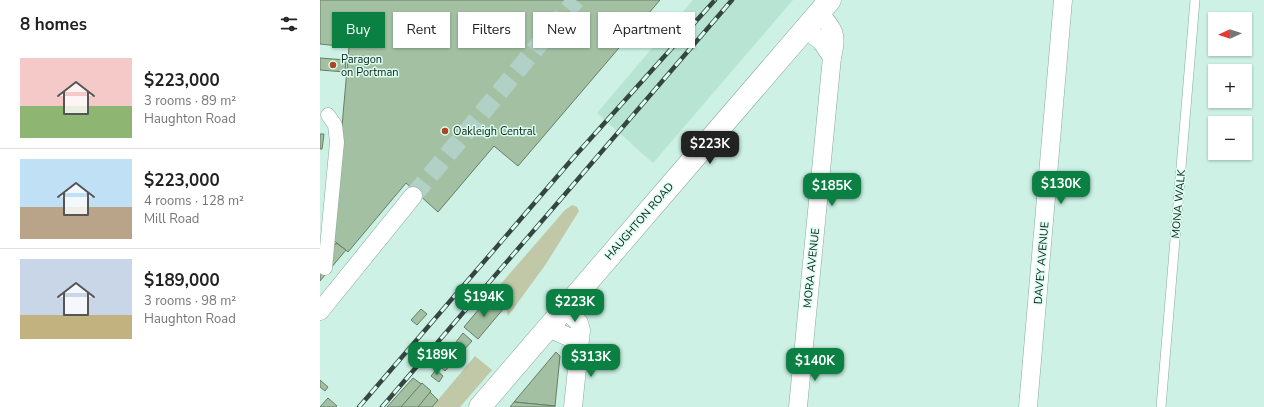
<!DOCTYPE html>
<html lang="en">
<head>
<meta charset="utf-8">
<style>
  :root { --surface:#fff; --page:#f6f6f6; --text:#222; --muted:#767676; --line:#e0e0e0; --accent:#0b8043 }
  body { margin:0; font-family:"Nunito Sans",sans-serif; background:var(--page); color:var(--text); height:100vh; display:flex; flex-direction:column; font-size:15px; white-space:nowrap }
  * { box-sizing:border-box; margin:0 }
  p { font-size:13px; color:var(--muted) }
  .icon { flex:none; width:22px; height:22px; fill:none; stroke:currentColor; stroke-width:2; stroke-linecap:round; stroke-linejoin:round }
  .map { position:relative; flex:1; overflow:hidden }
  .drawer { display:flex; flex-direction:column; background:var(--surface); width:320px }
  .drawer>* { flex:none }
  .top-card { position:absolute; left:12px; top:12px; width:380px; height:36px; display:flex; gap:8px }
  .needle { width:26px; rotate:267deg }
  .fabs { position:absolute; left:888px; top:12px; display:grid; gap:8px }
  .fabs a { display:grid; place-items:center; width:44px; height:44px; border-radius:0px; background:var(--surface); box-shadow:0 1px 3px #0004; font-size:20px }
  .price { position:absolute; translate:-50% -34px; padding:0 9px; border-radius:8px; background:var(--accent); color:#fff; font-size:13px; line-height:26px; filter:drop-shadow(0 1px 2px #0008) }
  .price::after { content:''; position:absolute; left:50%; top:24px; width:12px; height:9px; margin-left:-6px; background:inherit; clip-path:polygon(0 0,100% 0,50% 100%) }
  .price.selected { background:#222; color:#fff }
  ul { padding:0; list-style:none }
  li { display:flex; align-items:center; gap:12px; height:100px; padding:0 20px }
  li+li { border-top:1px solid var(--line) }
  li span { display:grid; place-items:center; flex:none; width:112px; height:80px; border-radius:0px; color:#555 }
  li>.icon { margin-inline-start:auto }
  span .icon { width:48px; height:48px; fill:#fffc; stroke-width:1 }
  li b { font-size:17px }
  h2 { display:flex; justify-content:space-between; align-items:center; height:48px; padding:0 20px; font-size:17px }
  .chip { padding:0 14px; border-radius:0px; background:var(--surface); box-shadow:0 1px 3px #0004; font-size:14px; line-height:36px }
  .chip.selected { background:var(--accent); color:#fff }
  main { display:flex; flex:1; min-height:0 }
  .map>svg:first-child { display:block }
  .built { fill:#b8e4d4 }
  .green { fill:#c1c8a7 }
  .building { fill:#a3c0a2; stroke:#687d67 }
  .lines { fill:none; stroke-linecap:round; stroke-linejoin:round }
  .minor-tunnel { stroke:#b1d1c6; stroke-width:18; stroke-dasharray:18 9; stroke-linecap:butt }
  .service-casing { stroke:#88aa9e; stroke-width:10 }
  .pedestrian-casing { stroke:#88aa9e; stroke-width:15 }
  .minor-casing { stroke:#88aa9e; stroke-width:19 }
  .tertiary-casing { stroke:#88aa9e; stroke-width:23 }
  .service { stroke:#fff; stroke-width:9 }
  .pedestrian { stroke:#fff; stroke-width:14 }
  .minor { stroke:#fff; stroke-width:18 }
  .tertiary { stroke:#fff; stroke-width:22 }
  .rail-casing { stroke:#354640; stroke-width:4.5 }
  .rail { stroke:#dafff1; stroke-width:3; stroke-dasharray:9; stroke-linecap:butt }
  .poi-dot { fill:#ae4526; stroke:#dafff1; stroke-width:1.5 }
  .labels { text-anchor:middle; stroke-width:3; stroke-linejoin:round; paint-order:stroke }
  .poi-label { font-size:11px; fill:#101d19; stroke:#dafff1; text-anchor:start }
  .street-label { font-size:11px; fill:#101d19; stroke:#dafff1 }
</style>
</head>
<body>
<main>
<section class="drawer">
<h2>8 homes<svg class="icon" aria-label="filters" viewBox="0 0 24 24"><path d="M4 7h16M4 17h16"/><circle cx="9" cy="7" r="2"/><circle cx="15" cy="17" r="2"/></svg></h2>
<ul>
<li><span style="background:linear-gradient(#f6c9c9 60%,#8fb573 0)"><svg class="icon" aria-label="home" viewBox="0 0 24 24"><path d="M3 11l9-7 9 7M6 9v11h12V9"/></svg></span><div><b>$223,000</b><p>3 rooms · 89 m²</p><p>Haughton Road</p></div></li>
<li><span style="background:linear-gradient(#bfe0f5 60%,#b9a48a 0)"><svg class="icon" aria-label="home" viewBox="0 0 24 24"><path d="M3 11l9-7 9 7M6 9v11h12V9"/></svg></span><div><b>$223,000</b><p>4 rooms · 128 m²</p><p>Mill Road</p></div></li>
<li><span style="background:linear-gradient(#c9d6e8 70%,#c2b280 0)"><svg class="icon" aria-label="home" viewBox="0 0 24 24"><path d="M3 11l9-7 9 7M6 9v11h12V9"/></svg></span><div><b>$189,000</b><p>3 rooms · 98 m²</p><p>Haughton Road</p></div></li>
</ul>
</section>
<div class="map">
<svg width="944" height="407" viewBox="0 0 944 407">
  <rect width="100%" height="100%" fill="#cdf1e4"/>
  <polygon class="built" points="373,0 473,0 333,163 277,113"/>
  <g class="green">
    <polygon points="252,205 257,207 259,211 226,264 188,316 186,308 172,294 245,210"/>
    <polygon points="155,356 172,370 140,407 112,407"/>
  </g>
  <g class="building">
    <polygon points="0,0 340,0 198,166 174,146 118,212 86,183 28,252 12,239 29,47 0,44"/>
    <polygon points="0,58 26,60 25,72 0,70"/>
    <polygon points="0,134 4,134 2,149 0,149"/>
    <polygon points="16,243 26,250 0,281 0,268"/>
    <polygon points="170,296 184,308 158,339 144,327"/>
    <polygon points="101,309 107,314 97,325 91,320"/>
    <polygon points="143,333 152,341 125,371 118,365"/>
    <polygon points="236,352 240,356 235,406 194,402"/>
    <polygon points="116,370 123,376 119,382 111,376"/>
    <polygon points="93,378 111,391 110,392 118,400 112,407 67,407"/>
    <polygon points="0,380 8,387 5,391 0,387"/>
    <polygon points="102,383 111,391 98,407 81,407"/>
    <polygon points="8,398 17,406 15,407 0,407"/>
    <polygon points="194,402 235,406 235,407 190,407"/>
  </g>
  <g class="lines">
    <polyline class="minor-tunnel" points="93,196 256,0"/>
    <defs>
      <polyline id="service" points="841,407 875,0"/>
      <polyline id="pedestrian" points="5,268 17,142 15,125 8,115"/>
      <g id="minor">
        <polyline points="485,29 501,41 512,57"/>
        <polyline points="245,308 259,323 261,330 253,407"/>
        <polyline points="0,311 93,196"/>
        <polyline points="228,328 251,338 259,347"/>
        <path d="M478 407 512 57C518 34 514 30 499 13"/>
        <polyline points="708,407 743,0"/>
      </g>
      <polyline id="tertiary" points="160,407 510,0"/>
    </defs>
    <use href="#service" class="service-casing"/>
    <use href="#pedestrian" class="pedestrian-casing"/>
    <use href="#minor" class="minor-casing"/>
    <use href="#tertiary" class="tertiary-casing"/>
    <use href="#service" class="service"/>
    <use href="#pedestrian" class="pedestrian"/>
    <use href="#minor" class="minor"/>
    <use href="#tertiary" class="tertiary"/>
    <defs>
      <g id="rail">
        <polyline points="39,407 254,157 395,0"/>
        <polyline points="62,407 412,0"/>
      </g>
    </defs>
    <use href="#rail" class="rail-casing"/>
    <use href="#rail" class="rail"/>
  </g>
  <g class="poi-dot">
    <circle cx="13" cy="65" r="4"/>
    <circle cx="125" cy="131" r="4"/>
  </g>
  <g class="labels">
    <g class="poi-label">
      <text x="21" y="63">Paragon<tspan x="21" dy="13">on Portman</tspan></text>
      <text x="133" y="135">Oakleigh Central</text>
    </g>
    <g class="street-label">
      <text transform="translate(858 204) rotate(-85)" y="4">MONA WALK</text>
      <text transform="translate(319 221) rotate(-49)" y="4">HAUGHTON ROAD</text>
      <text transform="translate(721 263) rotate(-85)" y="4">DAVEY AVENUE</text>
      <text transform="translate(491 268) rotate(-84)" y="4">MORA AVENUE</text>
    </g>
  </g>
</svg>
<div class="fabs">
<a><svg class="needle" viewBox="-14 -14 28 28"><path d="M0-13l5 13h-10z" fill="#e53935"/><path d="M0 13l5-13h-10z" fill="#767676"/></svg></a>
<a>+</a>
<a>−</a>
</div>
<b class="price selected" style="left:390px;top:165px">$223K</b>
<b class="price" style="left:741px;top:205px">$130K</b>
<b class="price" style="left:512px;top:207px">$185K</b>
<b class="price" style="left:164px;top:318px">$194K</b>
<b class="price" style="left:255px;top:323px">$223K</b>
<b class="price" style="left:117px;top:376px">$189K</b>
<b class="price" style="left:271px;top:378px">$313K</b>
<b class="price" style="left:495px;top:382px">$140K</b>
<div class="top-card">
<a class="chip selected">Buy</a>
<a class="chip">Rent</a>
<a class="chip">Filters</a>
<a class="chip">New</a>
<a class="chip">Apartment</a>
</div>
</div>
</main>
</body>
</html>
